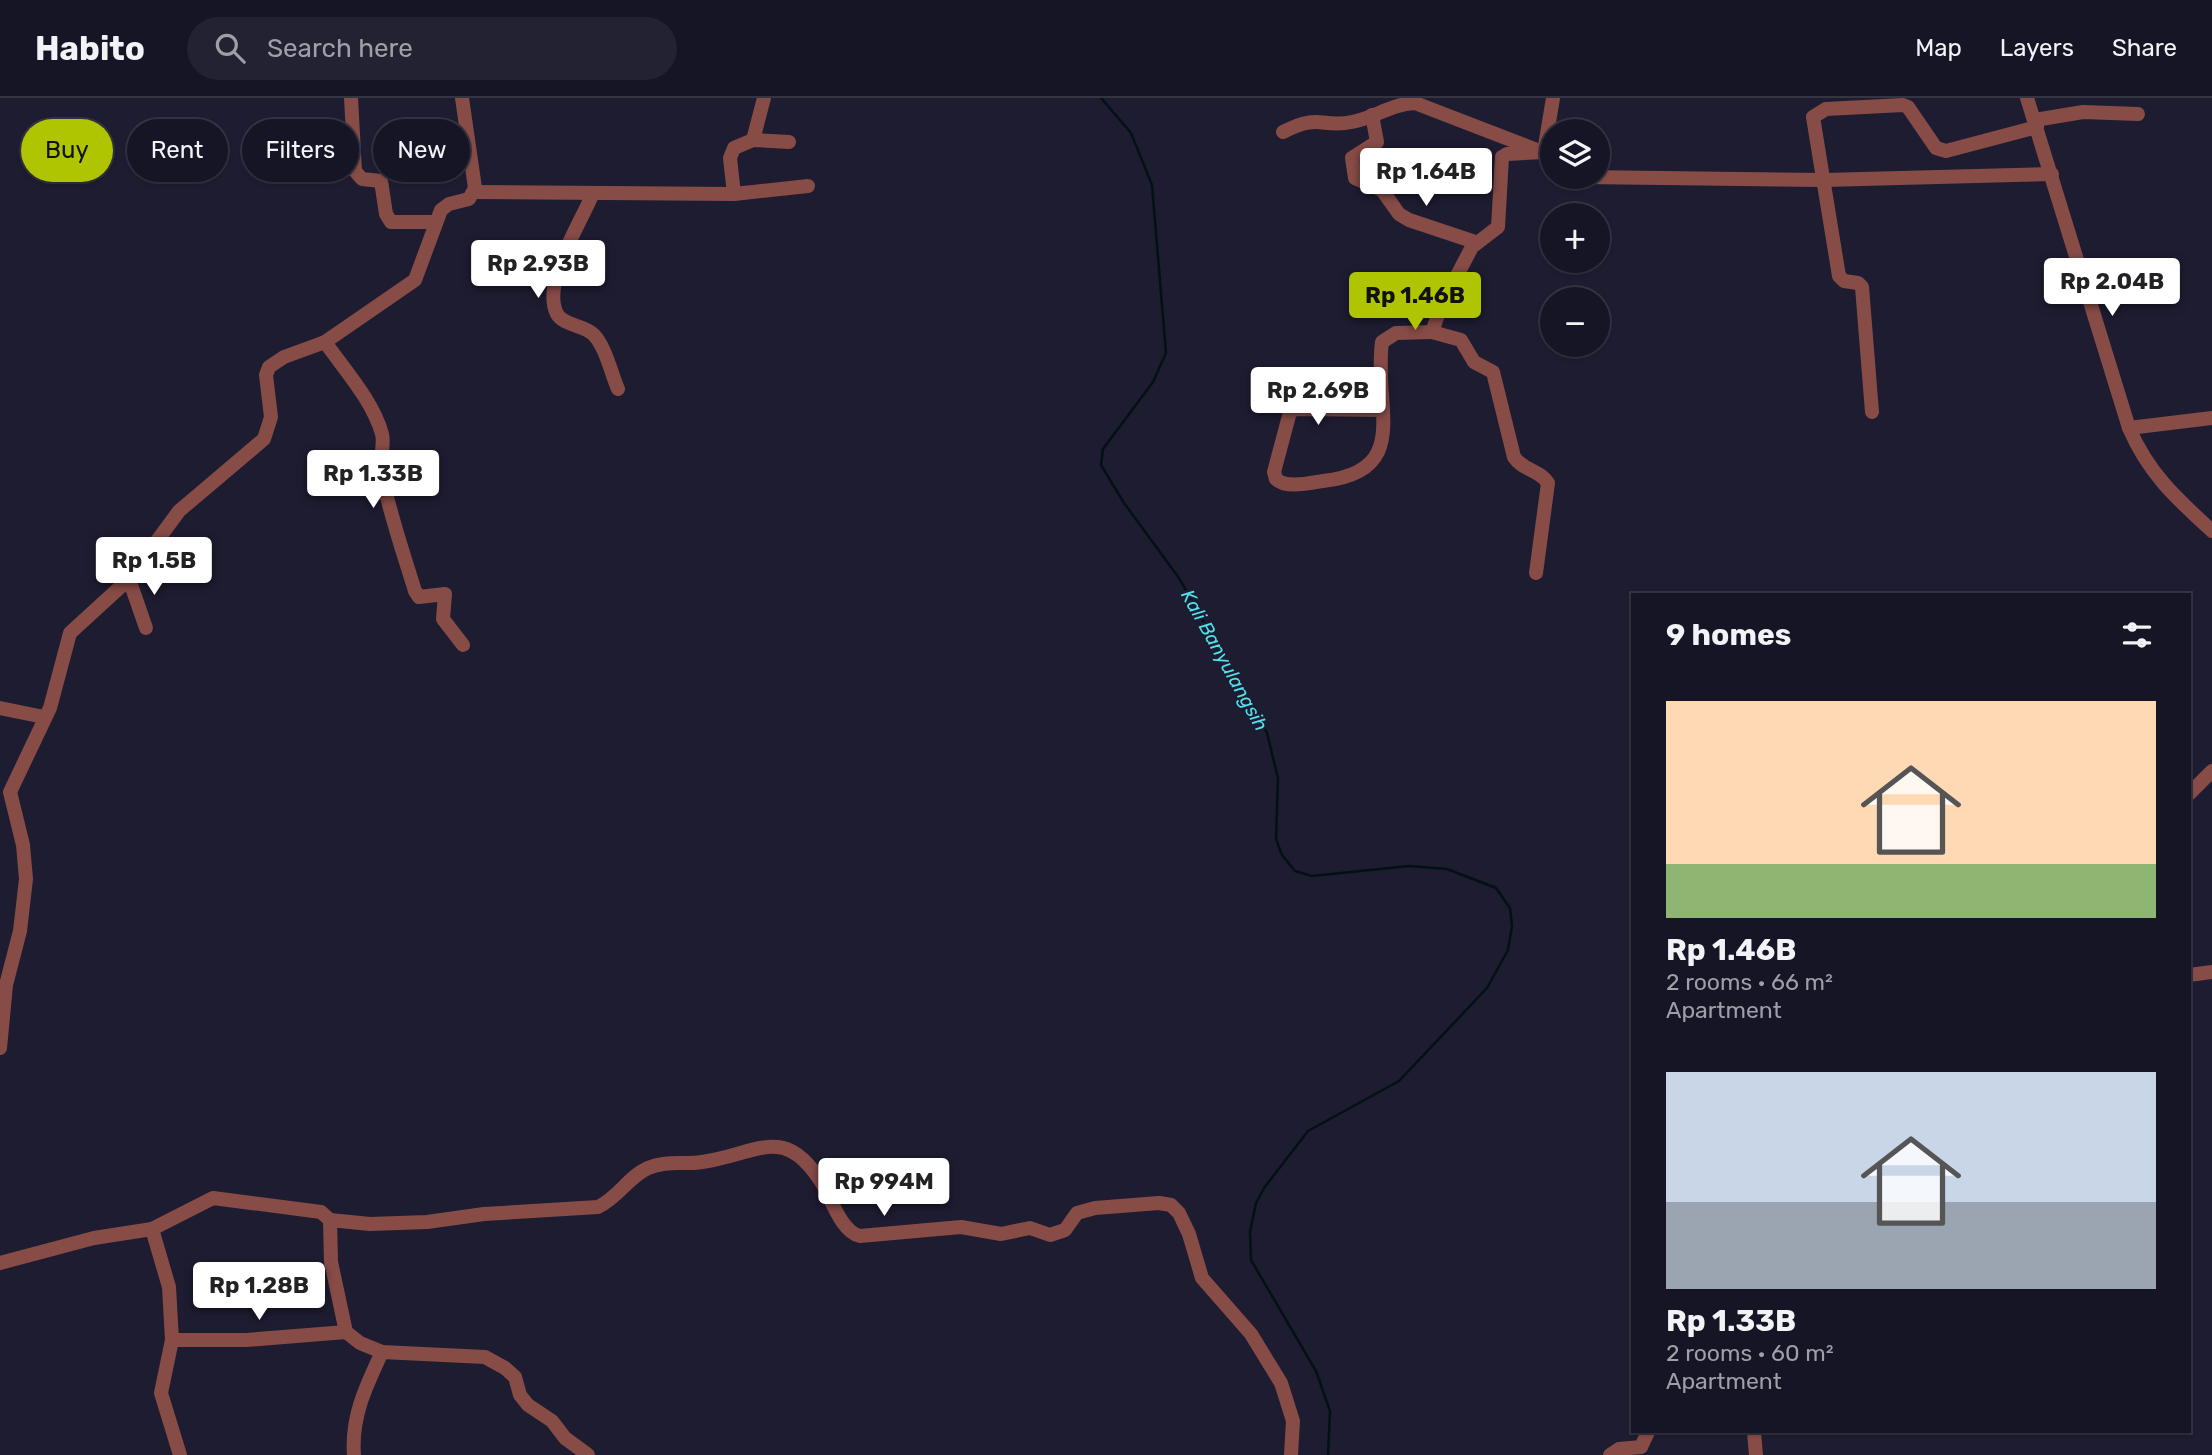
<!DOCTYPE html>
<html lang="en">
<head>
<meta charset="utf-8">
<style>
  :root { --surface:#161525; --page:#232232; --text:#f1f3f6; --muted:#9e9fa7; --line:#353442; --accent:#b0c501 }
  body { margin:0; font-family:Rubik,sans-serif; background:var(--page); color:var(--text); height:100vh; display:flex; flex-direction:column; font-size:26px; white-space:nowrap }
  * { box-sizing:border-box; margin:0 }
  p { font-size:23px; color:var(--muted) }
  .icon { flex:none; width:38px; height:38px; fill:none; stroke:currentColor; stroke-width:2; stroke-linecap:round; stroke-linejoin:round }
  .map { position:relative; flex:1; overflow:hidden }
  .drawer { position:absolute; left:1631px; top:495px; width:560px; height:840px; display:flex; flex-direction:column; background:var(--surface); border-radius:0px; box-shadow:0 2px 5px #0004,0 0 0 2px var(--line) }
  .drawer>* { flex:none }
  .top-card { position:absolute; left:21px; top:21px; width:665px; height:63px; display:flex; gap:14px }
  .buttons { position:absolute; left:1540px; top:21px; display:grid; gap:14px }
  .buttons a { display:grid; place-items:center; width:70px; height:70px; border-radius:50%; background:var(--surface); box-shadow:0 2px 5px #0004,0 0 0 2px var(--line); font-size:35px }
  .price { position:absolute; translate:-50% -60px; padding:0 16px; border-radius:7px; background:#fff; color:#222; font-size:23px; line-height:46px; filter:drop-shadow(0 2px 4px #0008) }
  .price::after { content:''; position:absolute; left:50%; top:42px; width:21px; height:16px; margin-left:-10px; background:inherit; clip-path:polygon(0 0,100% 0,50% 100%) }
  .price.active { background:var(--accent); color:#111 }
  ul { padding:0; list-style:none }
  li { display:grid; align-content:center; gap:14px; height:371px; padding:0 35px }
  li span { display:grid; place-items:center; height:217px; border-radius:0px; color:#555 }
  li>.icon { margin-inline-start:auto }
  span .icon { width:126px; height:126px; fill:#fffc; stroke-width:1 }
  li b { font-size:30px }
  h2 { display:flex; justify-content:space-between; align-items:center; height:84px; padding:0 35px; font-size:30px }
  .pill { padding:0 24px; border-radius:32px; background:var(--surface); box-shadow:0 2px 5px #0004,0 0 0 2px var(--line); font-size:24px; line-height:63px }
  .pill.active { background:var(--accent); color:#111 }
  header { display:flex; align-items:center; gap:42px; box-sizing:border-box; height:98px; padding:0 35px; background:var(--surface); border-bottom:2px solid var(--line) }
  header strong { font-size:33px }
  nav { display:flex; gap:38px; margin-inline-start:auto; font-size:24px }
  .search { width:490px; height:63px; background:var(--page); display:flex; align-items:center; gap:18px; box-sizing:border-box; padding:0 24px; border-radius:38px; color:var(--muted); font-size:26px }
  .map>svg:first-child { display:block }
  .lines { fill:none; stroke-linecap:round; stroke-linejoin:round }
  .stream { stroke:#021214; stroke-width:2.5 }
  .minor { stroke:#884c47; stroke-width:14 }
  .labels { text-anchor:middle; stroke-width:5; stroke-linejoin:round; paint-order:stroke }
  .water-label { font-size:19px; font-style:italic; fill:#50e2ea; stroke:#1e1c31 }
</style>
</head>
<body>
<header>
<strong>Habito</strong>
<div class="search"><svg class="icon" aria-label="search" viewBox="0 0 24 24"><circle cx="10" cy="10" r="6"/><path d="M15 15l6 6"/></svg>Search here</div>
<nav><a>Map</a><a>Layers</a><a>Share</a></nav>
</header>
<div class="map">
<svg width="2212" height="1357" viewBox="0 0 2212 1357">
  <rect width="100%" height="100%" fill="#1e1c31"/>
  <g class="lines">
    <polyline class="stream" points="1101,0 1131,35 1152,87 1166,255 1153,284 1103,351 1101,367 1124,405 1179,480 1267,635 1278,680 1276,741 1282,757 1295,773 1312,778 1409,768 1447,771 1496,790 1510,810 1512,828 1508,852 1487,890 1399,983 1308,1033 1264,1090 1256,1105 1250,1134 1251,1162 1316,1273 1330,1313 1328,1357"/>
    <g class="minor">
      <polyline points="351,0 355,73 362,81 381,83 386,116 391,124 436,124"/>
      <path d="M2027 0 2129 330C2149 376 2176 400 2212 433"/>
      <polyline points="1372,17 1377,44 1352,60 1355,80 1382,92 1399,116 1409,122 1475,144"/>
      <polyline points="2035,22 2083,14 2138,16"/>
      <path d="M1283 34C1319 15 1321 30 1352 24 1374 20 1391 6 1415 5L1537 52"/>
      <polyline points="753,42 764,0"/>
      <polyline points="1583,79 1824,82 2052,76"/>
      <polyline points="474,94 734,96 808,88"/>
      <path d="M593 95C581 125 541 185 557 216 564 228 585 227 594 237 606 250 611 275 618 291"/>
      <polyline points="734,96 730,60 734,50 753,42 789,44"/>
      <path d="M325 244C344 271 373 303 382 336 385 347 379 360 381 373 389 414 403 454 415 493L419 499 445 496 443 521 463 547"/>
      <path d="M1382 312 1296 311 1290 314 1274 374 1276 381C1286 391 1310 385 1323 383 1413 373 1373 309 1382 244L1396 235 1432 234"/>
      <polyline points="1872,314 1862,189 1858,185 1844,183 1839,178 1813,19 1826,11 1903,7 1908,9 1936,50 1946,53 2037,29"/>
      <polyline points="2129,330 2212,320"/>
      <path d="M1536 475 1548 385C1540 372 1522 372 1514 359L1493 274 1474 264 1461 242 1432 234 1441 208 1472 149 1498 129 1502 59 1507 56 1544 54 1553 0"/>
      <polyline points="129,481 146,530"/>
      <polyline points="0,610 44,619"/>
      <polyline points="2189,696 2212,673"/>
      <polyline points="2189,877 2212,874"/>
      <polyline points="0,950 6,887 20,833 26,781 23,747 10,694 50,610 70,535 129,481 179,413 264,341 271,319 266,277 269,269 284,259 325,244 415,182 441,112 449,106 469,101 475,90 462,0"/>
      <path d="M330 1122 370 1126 427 1124 484 1116 598 1109C619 1099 628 1079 648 1070 666 1062 684 1067 702 1064 758 1056 785 1024 823 1087 832 1103 842 1134 860 1138L961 1129 1001 1136 1030 1130 1050 1137 1065 1132 1077 1115 1095 1110 1159 1105 1171 1107 1179 1115 1189 1136 1202 1180 1251 1236 1281 1285 1293 1323 1291 1357"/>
      <polyline points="152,1131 169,1189 172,1242 161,1295 180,1357"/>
      <polyline points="0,1165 94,1140 152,1131 213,1100 321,1114 330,1122 331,1164 346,1234 360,1245 382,1254 485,1259 505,1270 515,1279 520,1297 528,1307 552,1323 565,1340 588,1357"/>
      <polyline points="172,1242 246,1242 346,1234"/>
      <polyline points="1754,1334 1756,1357"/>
      <path d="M354 1357C351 1319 366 1288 382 1254"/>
      <polyline points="1610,1357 1619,1351 1641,1349 1648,1334"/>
    </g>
  </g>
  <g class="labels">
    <g class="water-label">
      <text transform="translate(1225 562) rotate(61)" y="7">Kali Banyulangsih</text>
    </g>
  </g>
</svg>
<div class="buttons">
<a><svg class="icon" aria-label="layers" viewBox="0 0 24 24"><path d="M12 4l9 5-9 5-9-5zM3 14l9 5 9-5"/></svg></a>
<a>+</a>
<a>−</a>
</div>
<b class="price" style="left:1426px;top:110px">Rp 1.64B</b>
<b class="price" style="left:538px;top:202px">Rp 2.93B</b>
<b class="price" style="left:2112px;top:220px">Rp 2.04B</b>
<b class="price active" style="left:1415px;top:234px">Rp 1.46B</b>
<b class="price" style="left:1318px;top:329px">Rp 2.69B</b>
<b class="price" style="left:373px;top:412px">Rp 1.33B</b>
<b class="price" style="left:154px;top:499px">Rp 1.5B</b>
<b class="price" style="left:884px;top:1120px">Rp 994M</b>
<b class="price" style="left:259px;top:1224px">Rp 1.28B</b>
<div class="top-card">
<a class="pill active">Buy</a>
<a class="pill">Rent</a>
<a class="pill">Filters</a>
<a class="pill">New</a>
</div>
<section class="drawer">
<h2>9 homes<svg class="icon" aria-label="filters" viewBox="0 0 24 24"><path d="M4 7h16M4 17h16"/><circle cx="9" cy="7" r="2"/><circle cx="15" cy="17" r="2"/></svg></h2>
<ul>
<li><span style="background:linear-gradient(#ffd9b3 75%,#8fb573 0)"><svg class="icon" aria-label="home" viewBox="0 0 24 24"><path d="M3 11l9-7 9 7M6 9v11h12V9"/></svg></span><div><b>Rp 1.46B</b><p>2 rooms · 66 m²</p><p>Apartment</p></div></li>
<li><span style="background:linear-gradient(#c9d6e8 60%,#9aa5b1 0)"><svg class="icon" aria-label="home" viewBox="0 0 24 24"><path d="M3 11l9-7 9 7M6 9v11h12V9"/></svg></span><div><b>Rp 1.33B</b><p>2 rooms · 60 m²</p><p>Apartment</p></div></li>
</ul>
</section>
</div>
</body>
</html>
